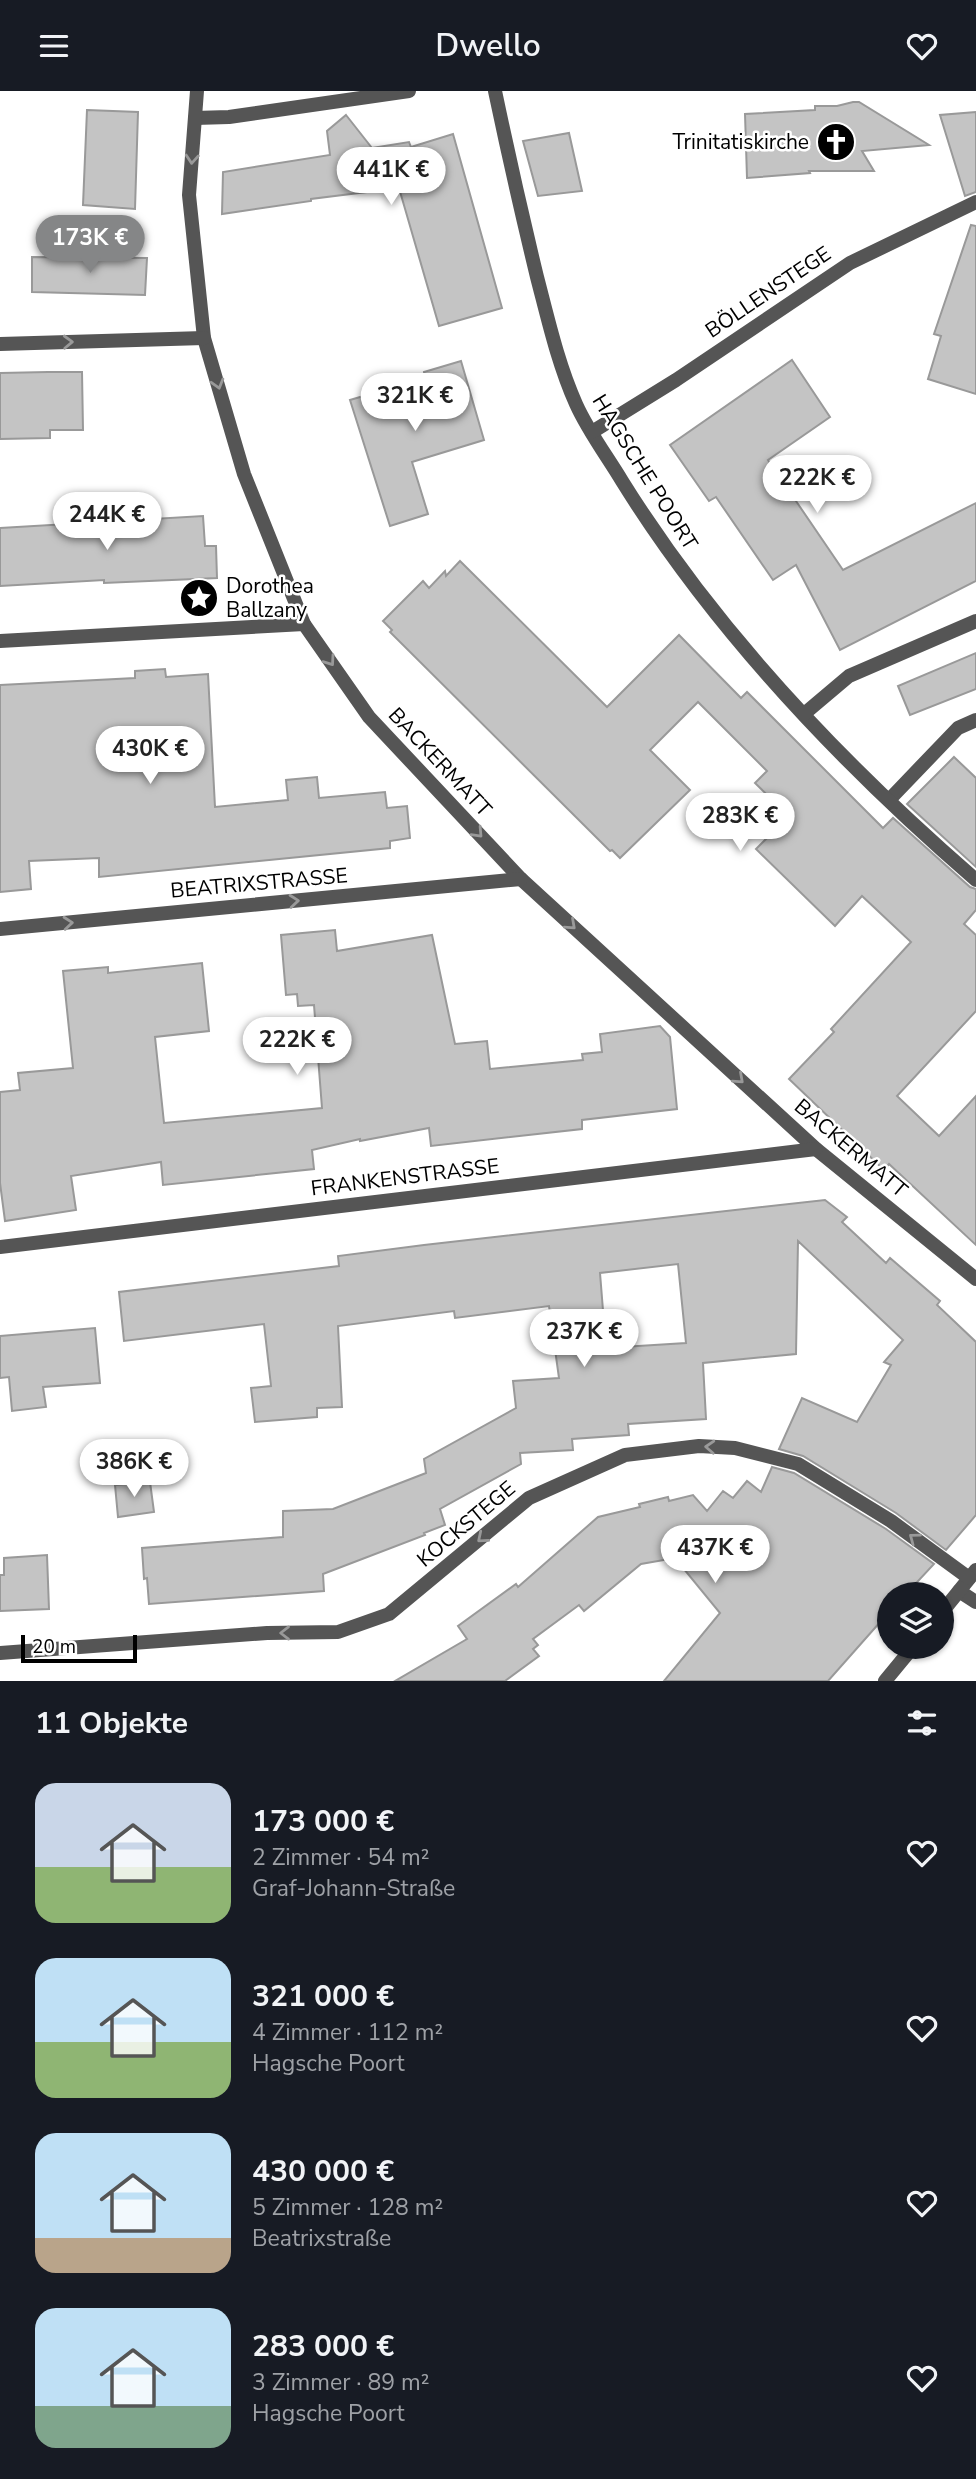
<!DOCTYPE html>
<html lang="de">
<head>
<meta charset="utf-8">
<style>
  :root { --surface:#171b24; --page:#20242c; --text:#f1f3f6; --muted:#9ea1a6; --accent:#858687 }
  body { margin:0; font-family:"Nunito Sans",sans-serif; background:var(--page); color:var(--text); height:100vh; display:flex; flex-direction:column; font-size:26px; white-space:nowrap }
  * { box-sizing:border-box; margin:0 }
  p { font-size:23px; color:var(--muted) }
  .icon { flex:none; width:38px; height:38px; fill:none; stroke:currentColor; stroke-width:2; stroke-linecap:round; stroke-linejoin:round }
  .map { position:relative; height:1590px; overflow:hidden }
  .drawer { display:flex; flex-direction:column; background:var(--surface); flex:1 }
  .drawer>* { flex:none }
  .fabs { position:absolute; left:877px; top:1491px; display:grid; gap:14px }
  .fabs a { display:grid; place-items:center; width:77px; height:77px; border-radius:50%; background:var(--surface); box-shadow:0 2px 5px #0004; font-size:35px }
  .scale { position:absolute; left:21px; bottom:18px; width:116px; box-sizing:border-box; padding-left:7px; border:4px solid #000; border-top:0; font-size:19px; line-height:24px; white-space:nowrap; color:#000; -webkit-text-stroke:5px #fff; paint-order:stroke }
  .price { position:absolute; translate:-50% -60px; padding:0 16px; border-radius:24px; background:#fff; color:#222; font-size:23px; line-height:46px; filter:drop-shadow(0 2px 4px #0008) }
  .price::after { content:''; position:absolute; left:50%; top:42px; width:21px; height:16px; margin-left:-10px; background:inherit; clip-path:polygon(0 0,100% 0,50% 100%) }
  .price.selected { background:var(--accent); color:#fff }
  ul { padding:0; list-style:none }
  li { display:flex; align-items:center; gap:21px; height:175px; padding:0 35px }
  li span { display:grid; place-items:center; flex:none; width:196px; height:140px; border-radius:21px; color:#555 }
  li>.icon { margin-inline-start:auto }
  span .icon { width:84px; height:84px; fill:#fffc; stroke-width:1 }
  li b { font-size:30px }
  h2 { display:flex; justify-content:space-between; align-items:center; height:84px; padding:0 35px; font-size:30px }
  header { display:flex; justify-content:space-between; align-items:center; height:91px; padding:0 35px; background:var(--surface); font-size:32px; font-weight:600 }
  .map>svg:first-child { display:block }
  .building { fill:#c4c4c4; stroke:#999; stroke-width:2; fill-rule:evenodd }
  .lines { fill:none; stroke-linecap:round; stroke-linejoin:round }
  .service { stroke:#555; stroke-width:14 }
  .minor { stroke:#555; stroke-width:14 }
  .oneway { stroke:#999 }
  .labels { text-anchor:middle; stroke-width:5; stroke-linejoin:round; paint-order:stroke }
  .poi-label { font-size:21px; fill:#000; stroke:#fff; text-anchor:end }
  .street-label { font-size:21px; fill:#000; stroke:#fff }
</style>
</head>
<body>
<header><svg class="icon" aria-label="menu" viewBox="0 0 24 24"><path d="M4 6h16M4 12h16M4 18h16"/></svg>Dwello<svg class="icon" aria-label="heart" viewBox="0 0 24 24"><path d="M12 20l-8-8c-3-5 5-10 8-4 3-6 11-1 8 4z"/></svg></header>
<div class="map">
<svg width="976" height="1590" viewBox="0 0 976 1590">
  <rect width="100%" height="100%" fill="#fff"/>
  <g class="building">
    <polygon points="853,11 859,11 929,54 862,60 874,80 809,80 810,82 747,87 745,23 815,19 815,15 837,15"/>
    <polygon points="87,19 138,21 135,118 83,114"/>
    <polygon points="976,21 976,101 965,105 940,24"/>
    <polygon points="346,24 372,57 409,51 411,56 453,43 502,217 439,235 399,97 311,108 311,110 222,123 223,81 330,64 327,40"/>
    <polygon points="569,42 582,100 538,105 523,50"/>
    <polygon points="971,134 976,135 976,303 928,288 941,245 934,243"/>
    <polygon points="32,166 147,167 145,204 32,201"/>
    <polygon points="792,269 830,326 768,369 843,479 976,412 976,490 840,559 796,474 773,489 716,406 709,410 670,354"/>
    <polygon points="461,270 484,349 412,371 428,423 390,435 350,309 425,287 424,281"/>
    <polygon points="48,281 82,281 83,339 50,339 50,347 0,348 0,282"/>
    <polygon points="203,425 205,455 216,455 217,487 104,492 104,489 0,495 0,437"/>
    <polygon points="460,470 607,616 679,544 741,607 747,601 883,737 893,727 970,796 976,798 976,819 964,833 976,844 976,920 897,1005 939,1045 976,1005 976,1154 889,1073 884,1079 789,988 834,941 831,938 911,851 862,805 835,835 756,758 789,725 755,692 767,680 698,611 650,659 690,699 620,767 612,759 610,760 390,541 392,539 383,530 423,490 429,497 445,480 446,485"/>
    <polygon points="976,562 976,598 910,624 898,595"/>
    <polygon points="165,578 166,586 208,583 215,716 288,709 286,689 317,686 319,707 385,701 387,717 407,715 410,747 390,750 390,757 99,786 99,767 29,770 31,798 0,801 0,594 135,587 135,580"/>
    <polygon points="954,666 976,687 976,776 907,713"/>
    <polygon points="335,839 337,860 432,844 455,953 487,950 490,978 583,969 582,963 602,961 600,943 660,935 670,946 677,1018 582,1029 582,1038 431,1055 429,1037 360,1050 360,1048 312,1059 314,1078 163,1094 161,1071 71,1085 76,1119 5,1130 0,1092 0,1001 20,999 18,982 73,977 63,880 108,876 108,882 202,872 209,940 155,946 164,1032 322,1017 314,914 298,915 297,903 286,904 281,844"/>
    <path d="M825 1109 847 1126 842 1131 886 1172 890 1167 940 1210 937 1214 976 1251V1424L946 1459 896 1422 803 1365 779 1358 802 1307 857 1331 891 1274 884 1271 903 1249 798 1150 796 1263 703 1272 706 1328 628 1333 629 1344 572 1348 573 1359 520 1362 521 1373 440 1418 445 1434 424 1442 425 1444 323 1483 324 1500 149 1513 147 1487 144 1488 142 1457 283 1446V1420L333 1418 426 1382 424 1368 516 1317 513 1290 559 1287 549 1215 455 1227 454 1220 338 1235 342 1316 317 1317V1326L255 1331 251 1297 271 1295 264 1233 124 1250 119 1201 339 1175 338 1165 424 1154ZM678 1173 686 1252 606 1257 600 1182Z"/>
    <polygon points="95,1237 100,1292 43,1296 46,1316 12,1320 9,1286 0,1287 0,1245"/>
    <polygon points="772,1376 794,1382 886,1438 934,1473 906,1503 889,1503 889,1521 828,1590 664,1590 720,1522 675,1467 641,1473 584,1520 579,1514 533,1548 538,1554 533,1558 539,1565 505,1590 395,1590 467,1548 458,1535 516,1493 518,1496 598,1426 640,1416 639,1413 668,1406 669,1410 693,1404 707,1420 723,1400 733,1407 747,1390 761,1401"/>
    <polygon points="150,1391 154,1421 118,1426 115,1394"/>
    <polygon points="47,1464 49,1518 0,1520 0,1484 4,1484 4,1467"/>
  </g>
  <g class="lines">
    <g class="service">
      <polyline points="195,27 229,26 409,0"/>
      <polyline points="889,709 958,637 976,629"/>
    </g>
    <g class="minor">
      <polyline points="197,0 189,104 204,247 244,383 304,533 369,626 521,788 816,1058 976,1188"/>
      <path d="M495 0C508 62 522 124 537 186 548 228 558 273 576 313 588 340 607 365 622 390 716 541 842 673 976 789"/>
      <polyline points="0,253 204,247"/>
      <polyline points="592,341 676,289 850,172 976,111"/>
      <polyline points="0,550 304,533"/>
      <polyline points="804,623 849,585 976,530"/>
      <polyline points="0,838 521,788"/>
      <polyline points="0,1156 816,1058"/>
      <polyline points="959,1500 976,1511"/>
      <polyline points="942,1521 976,1479"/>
      <polyline points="0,1562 267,1542 338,1541 389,1523 529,1407 625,1364 699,1355 735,1357 798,1373 891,1430 969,1487"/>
      <polyline points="885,1590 913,1556"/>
    </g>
  </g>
  <defs><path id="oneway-chevron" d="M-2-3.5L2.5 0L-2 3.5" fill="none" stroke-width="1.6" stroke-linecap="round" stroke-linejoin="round" transform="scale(1.75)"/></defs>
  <g class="oneway">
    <use href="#oneway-chevron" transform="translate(192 68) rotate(94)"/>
    <use href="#oneway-chevron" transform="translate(68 251) rotate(-2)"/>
    <use href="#oneway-chevron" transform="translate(218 293) rotate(74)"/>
    <use href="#oneway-chevron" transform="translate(330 570) rotate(55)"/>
    <use href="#oneway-chevron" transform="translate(478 742) rotate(47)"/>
    <use href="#oneway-chevron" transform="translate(294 810) rotate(-5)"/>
    <use href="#oneway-chevron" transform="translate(68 832) rotate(-5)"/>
    <use href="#oneway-chevron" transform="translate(571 834) rotate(42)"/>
    <use href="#oneway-chevron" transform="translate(739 988) rotate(42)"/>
    <use href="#oneway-chevron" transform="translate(710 1356) rotate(-177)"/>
    <use href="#oneway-chevron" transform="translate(482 1447) rotate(140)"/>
    <use href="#oneway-chevron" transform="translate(914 1447) rotate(-143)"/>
    <use href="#oneway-chevron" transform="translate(285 1542) rotate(180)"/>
  </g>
  <defs>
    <symbol id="church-disc" viewBox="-11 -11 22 22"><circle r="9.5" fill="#000" stroke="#fff"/><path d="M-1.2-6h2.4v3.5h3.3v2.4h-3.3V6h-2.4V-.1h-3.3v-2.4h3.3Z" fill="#fff"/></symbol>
    <symbol id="sight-disc" viewBox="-11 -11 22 22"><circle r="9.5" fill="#000" stroke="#fff"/><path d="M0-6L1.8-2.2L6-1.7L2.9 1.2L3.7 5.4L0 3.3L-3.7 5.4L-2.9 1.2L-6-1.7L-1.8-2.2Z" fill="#fff"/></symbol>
  </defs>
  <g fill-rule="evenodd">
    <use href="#church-disc" x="814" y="29" width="44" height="44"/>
    <use href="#sight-disc" x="177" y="485" width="44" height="44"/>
  </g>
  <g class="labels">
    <g class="poi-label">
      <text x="809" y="58">Trinitatiskirche</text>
      <text x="226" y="502" text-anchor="start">Dorothea<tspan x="226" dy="24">Ballzany</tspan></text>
    </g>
    <g class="street-label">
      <text transform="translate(768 201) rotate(-34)" y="7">BÖLLENSTEGE</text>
      <text transform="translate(645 381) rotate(58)" y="7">HAGSCHE POORT</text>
      <text transform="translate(440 671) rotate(47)" y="7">BACKERMATT</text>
      <text transform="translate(259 792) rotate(-5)" y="7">BEATRIXSTRASSE</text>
      <text transform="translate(851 1057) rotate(40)" y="7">BACKERMATT</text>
      <text transform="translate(405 1086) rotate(-7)" y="7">FRANKENSTRASSE</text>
      <text transform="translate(466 1433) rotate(-40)" y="7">KOCKSTEGE</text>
    </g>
  </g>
</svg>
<div class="fabs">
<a><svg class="icon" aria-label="layers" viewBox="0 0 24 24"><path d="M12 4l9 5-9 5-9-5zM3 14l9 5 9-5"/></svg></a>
</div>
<div class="scale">20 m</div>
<b class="price" style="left:391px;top:116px">441K €</b>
<b class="price selected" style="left:90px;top:184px">173K €</b>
<b class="price" style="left:415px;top:342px">321K €</b>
<b class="price" style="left:817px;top:424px">222K €</b>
<b class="price" style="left:107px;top:461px">244K €</b>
<b class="price" style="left:150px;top:695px">430K €</b>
<b class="price" style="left:740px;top:762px">283K €</b>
<b class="price" style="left:297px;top:986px">222K €</b>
<b class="price" style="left:584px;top:1278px">237K €</b>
<b class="price" style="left:134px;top:1408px">386K €</b>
<b class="price" style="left:715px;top:1494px">437K €</b>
</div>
<section class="drawer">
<h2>11 Objekte<svg class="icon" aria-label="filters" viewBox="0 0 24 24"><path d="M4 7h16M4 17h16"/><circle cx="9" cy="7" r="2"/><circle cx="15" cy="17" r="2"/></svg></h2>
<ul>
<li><span style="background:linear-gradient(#c9d6e8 60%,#8fb573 0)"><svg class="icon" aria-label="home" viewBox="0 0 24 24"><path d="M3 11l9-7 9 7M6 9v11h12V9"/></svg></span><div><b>173 000 €</b><p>2 Zimmer · 54 m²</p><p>Graf-Johann-Straße</p></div><svg class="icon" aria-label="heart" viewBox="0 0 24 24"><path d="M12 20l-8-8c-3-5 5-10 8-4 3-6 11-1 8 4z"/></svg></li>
<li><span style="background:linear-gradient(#bfe0f5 60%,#8fb573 0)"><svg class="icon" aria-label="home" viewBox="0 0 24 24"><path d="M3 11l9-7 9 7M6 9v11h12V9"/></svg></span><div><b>321 000 €</b><p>4 Zimmer · 112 m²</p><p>Hagsche Poort</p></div><svg class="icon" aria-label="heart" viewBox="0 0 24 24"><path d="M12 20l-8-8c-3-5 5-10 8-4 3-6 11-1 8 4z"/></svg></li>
<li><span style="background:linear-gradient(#bfe0f5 75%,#b9a48a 0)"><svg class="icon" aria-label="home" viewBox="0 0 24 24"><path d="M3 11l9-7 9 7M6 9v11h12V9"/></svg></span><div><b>430 000 €</b><p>5 Zimmer · 128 m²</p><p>Beatrixstraße</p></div><svg class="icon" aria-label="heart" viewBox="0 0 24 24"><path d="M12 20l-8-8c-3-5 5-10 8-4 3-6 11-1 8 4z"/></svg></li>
<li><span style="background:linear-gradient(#bfe0f5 70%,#7fa58c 0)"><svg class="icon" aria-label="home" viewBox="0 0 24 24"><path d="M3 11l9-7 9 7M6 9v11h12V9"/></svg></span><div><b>283 000 €</b><p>3 Zimmer · 89 m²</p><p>Hagsche Poort</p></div><svg class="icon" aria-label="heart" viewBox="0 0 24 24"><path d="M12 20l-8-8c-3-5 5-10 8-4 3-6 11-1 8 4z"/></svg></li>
</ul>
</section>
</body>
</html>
